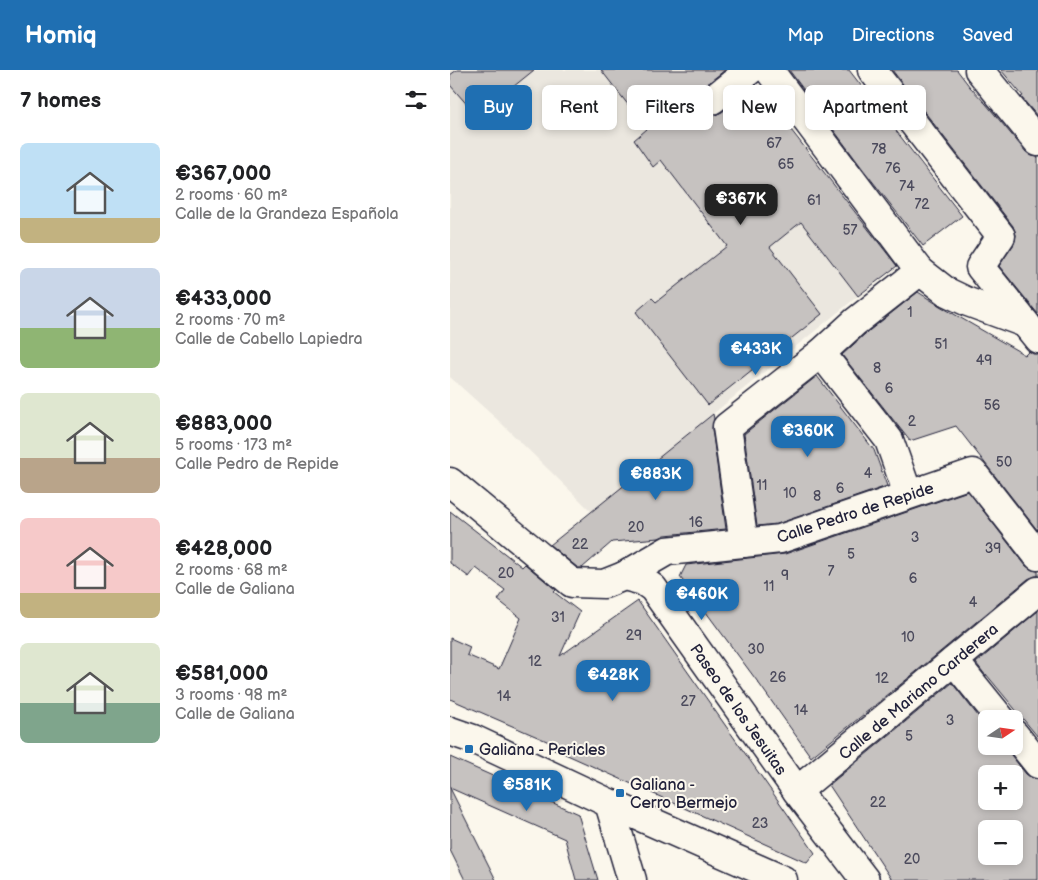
<!DOCTYPE html>
<html lang="en">
<head>
<meta charset="utf-8">
<style>
  :root { --surface:#fff; --page:#f2f2f2; --text:#202124; --muted:#757577; --accent:#1f6fb2 }
  body { margin:0; font-family:"Balsamiq Sans",sans-serif; background:var(--page); color:var(--text); height:100vh; display:flex; flex-direction:column; font-size:19px; white-space:nowrap }
  * { box-sizing:border-box; margin:0 }
  p { font-size:16px; color:var(--muted) }
  .icon { flex:none; width:28px; height:28px; fill:none; stroke:currentColor; stroke-width:2; stroke-linecap:round; stroke-linejoin:round }
  .map { position:relative; flex:1; overflow:hidden }
  .drawer { display:flex; flex-direction:column; background:var(--surface); width:450px }
  .drawer>* { flex:none }
  .top-card { position:absolute; left:15px; top:15px; width:475px; height:45px; display:flex; gap:10px }
  .needle { width:32px; rotate:77deg }
  .fabs { position:absolute; left:528px; top:640px; display:grid; gap:10px }
  .fabs a { display:grid; place-items:center; width:45px; height:45px; border-radius:8px; background:var(--surface); box-shadow:0 2px 8px #0003; font-size:25px }
  .price { position:absolute; translate:-50% -42px; padding:0 11px; border-radius:10px; background:var(--accent); color:#fff; font-size:16px; line-height:32px; filter:drop-shadow(0 1px 2px #0008) }
  .price::after { content:''; position:absolute; left:50%; top:30px; width:15px; height:11px; margin-left:-8px; background:inherit; clip-path:polygon(0 0,100% 0,50% 100%) }
  .price.on { background:#222; color:#fff }
  ul { padding:0; list-style:none }
  li { display:flex; align-items:center; gap:15px; height:125px; padding:0 20px }
  li span { display:grid; place-items:center; flex:none; width:140px; height:100px; border-radius:8px; color:#555 }
  li>.icon { margin-inline-start:auto }
  span .icon { width:60px; height:60px; fill:#fffc; stroke-width:1 }
  li b { font-size:21px }
  h2 { display:flex; justify-content:space-between; align-items:center; height:60px; padding:0 20px; font-size:21px }
  .pill { padding:0 18px; border-radius:8px; background:var(--surface); box-shadow:0 2px 8px #0003; font-size:18px; line-height:45px }
  .pill.on { background:var(--accent); color:#fff }
  header { display:flex; align-items:center; gap:30px; box-sizing:border-box; height:70px; padding:0 25px; background:var(--accent); color:#fff }
  header strong { font-size:24px }
  nav { display:flex; gap:28px; margin-inline-start:auto; font-size:18px }
  main { display:flex; flex:1; min-height:0 }
  .map>svg:first-child { display:block }
  .built { fill:#ebe7df }
  .building { fill:#c6c2c0; stroke:#22223b; fill-rule:evenodd }
  .lines { fill:none; stroke-linecap:round; stroke-linejoin:round }
  .minor-casing { stroke:#22223b; stroke-width:31 }
  .minor { stroke:#fbf7ec; stroke-width:28 }
  .poi-dot { fill:#1f6fb2; stroke:#fbf7ec; stroke-width:2 }
  .labels { text-anchor:middle; stroke-width:4; stroke-linejoin:round; paint-order:stroke }
  .number-label { font-size:14px; fill:#4b4a5c }
  .street-label { font-size:16px; fill:#22223b; stroke:#fbf7ec }
  .poi-label { font-size:16px; fill:#22223b; stroke:#fbf7ec; text-anchor:start }
</style>
</head>
<body>
<header>
<strong>Homiq</strong>
<nav><a>Map</a><a>Directions</a><a>Saved</a></nav>
</header>
<main>
<section class="drawer">
<h2>7 homes<svg class="icon" aria-label="filters" viewBox="0 0 24 24"><path d="M4 7h16M4 17h16"/><circle cx="9" cy="7" r="2"/><circle cx="15" cy="17" r="2"/></svg></h2>
<ul>
<li><span style="background:linear-gradient(#bfe0f5 75%,#c2b280 0)"><svg class="icon" aria-label="home" viewBox="0 0 24 24"><path d="M3 11l9-7 9 7M6 9v11h12V9"/></svg></span><div><b>€367,000</b><p>2 rooms · 60 m²</p><p>Calle de la Grandeza Española</p></div></li>
<li><span style="background:linear-gradient(#c9d6e8 60%,#8fb573 0)"><svg class="icon" aria-label="home" viewBox="0 0 24 24"><path d="M3 11l9-7 9 7M6 9v11h12V9"/></svg></span><div><b>€433,000</b><p>2 rooms · 70 m²</p><p>Calle de Cabello Lapiedra</p></div></li>
<li><span style="background:linear-gradient(#dfe7d0 65%,#b9a48a 0)"><svg class="icon" aria-label="home" viewBox="0 0 24 24"><path d="M3 11l9-7 9 7M6 9v11h12V9"/></svg></span><div><b>€883,000</b><p>5 rooms · 173 m²</p><p>Calle Pedro de Repide</p></div></li>
<li><span style="background:linear-gradient(#f6c9c9 75%,#c2b280 0)"><svg class="icon" aria-label="home" viewBox="0 0 24 24"><path d="M3 11l9-7 9 7M6 9v11h12V9"/></svg></span><div><b>€428,000</b><p>2 rooms · 68 m²</p><p>Calle de Galiana</p></div></li>
<li><span style="background:linear-gradient(#dfe7d0 60%,#7fa58c 0)"><svg class="icon" aria-label="home" viewBox="0 0 24 24"><path d="M3 11l9-7 9 7M6 9v11h12V9"/></svg></span><div><b>€581,000</b><p>3 rooms · 98 m²</p><p>Calle de Galiana</p></div></li>
</ul>
</section>
<div class="map">
<svg width="588" height="810" viewBox="0 0 588 810">
  <rect width="100%" height="100%" fill="#fbf7ec"/>
  <filter id="ink" filterUnits="userSpaceOnUse"><feTurbulence type="fractalNoise" baseFrequency=".02" numOctaves="2"/><feDisplacementMap in="SourceGraphic" scale="10" xChannelSelector="R" yChannelSelector="G"/><feConvolveMatrix kernelMatrix="1 2 1 2 8 2 1 2 1" color-interpolation-filters="sRGB"/></filter>
  <g filter="url(#ink)">
    <polygon class="built" points="0,0 233,0 408,226 142,442 50,352 0,307"/>
    <g class="building">
      <polygon points="7,0 84,0 27,46 0,15 0,5"/>
      <polygon points="151,0 275,0 252,18 247,25 247,33 250,40 256,44 264,45 272,42 306,15 447,196 408,226 351,152 320,177 372,244 258,335 186,242 202,228 206,232 277,176 211,90 203,97 184,70 197,59"/>
      <polygon points="339,0 399,0 512,146 473,176 412,98"/>
      <polygon points="442,0 507,0 520,17 536,34 576,82 582,86 588,87 588,244 549,196 564,174 566,165 563,156"/>
      <polygon points="551,0 588,0 588,47 571,27 573,26"/>
      <polygon points="468,222 490,236 575,285 579,281 583,284 588,284 588,461 506,356 460,371 392,285 415,264"/>
      <polygon points="367,306 424,380 437,416 327,454 307,456 294,364"/>
      <polygon points="263,344 264,349 262,359 276,459 215,465 209,468 162,472 132,498 128,498 100,475"/>
      <polygon points="518,421 576,496 582,500 588,501 588,506 585,506 578,509 461,606 361,687 310,615 230,507 236,495 335,484"/>
      <polygon points="0,441 72,497 75,494 106,520 104,522 130,542 110,586 188,531 365,783 357,793 104,679 106,675 0,629 0,568 20,577 17,585 49,599 71,548 48,530 55,520 26,498 19,507 0,493"/>
      <polygon points="588,541 588,667 536,604 536,606 526,593"/>
      <path d="M502 613 536 656V676H554L576 704 582 708 588 709V810H442L379 715ZM536 704H564V731H536ZM536 759H564V786H536Z"/>
      <polygon points="0,687 128,744 148,810 126,810 115,769 0,718"/>
      <polygon points="0,718 46,810 15,810 0,780"/>
    </g>
    <g class="lines">
      <defs>
        <g id="minor">
          <polyline points="319,0 470,201 497,222 518,232 575,253"/>
          <polyline points="422,0 551,166 530,197 588,269"/>
          <polyline points="529,0 588,72"/>
          <polyline points="262,30 300,0"/>
          <polyline points="371,283 439,370 458,424"/>
          <polyline points="0,412 122,513 154,514 174,506 193,511 203,518 347,721 415,810"/>
          <polyline points="294,473 277,357 371,283 405,252 470,201"/>
          <polyline points="174,506 217,481 330,469 523,403 588,486"/>
          <polyline points="504,591 551,649"/>
          <polyline points="0,661 23,669 159,733 333,810"/>
          <polyline points="564,664 588,694"/>
          <polyline points="347,721 588,521"/>
          <polyline points="159,733 182,810"/>
        </g>
      </defs>
      <use href="#minor" class="minor-casing"/>
      <use href="#minor" class="minor"/>
    </g>
  </g>
  <g class="poi-dot">
    <rect x="14" y="674" width="10" height="10" rx="2.5"/>
    <rect x="165" y="718" width="10" height="10" rx="2.5"/>
  </g>
  <g class="labels">
    <g class="number-label">
      <text x="324" y="78">67</text>
      <text x="429" y="84">78</text>
      <text x="336" y="99">65</text>
      <text x="443" y="103">76</text>
      <text x="457" y="121">74</text>
      <text x="364" y="135">61</text>
      <text x="472" y="139">72</text>
      <text x="400" y="165">57</text>
      <text x="460" y="247">1</text>
      <text x="491" y="279">51</text>
      <text x="534" y="295">49</text>
      <text x="427" y="303">8</text>
      <text x="439" y="323">6</text>
      <text x="542" y="340">56</text>
      <text x="462" y="356">2</text>
      <text x="554" y="397">50</text>
      <text x="418" y="408">4</text>
      <text x="312" y="420">11</text>
      <text x="390" y="423">6</text>
      <text x="340" y="428">10</text>
      <text x="367" y="431">8</text>
      <text x="246" y="457">16</text>
      <text x="186" y="462">20</text>
      <text x="465" y="472">3</text>
      <text x="130" y="479">22</text>
      <text x="543" y="483">39</text>
      <text x="401" y="489">5</text>
      <text x="381" y="506">7</text>
      <text x="56" y="508">20</text>
      <text x="335" y="510">9</text>
      <text x="463" y="513">6</text>
      <text x="319" y="521">11</text>
      <text x="523" y="537">4</text>
      <text x="108" y="552">31</text>
      <text x="184" y="570">29</text>
      <text x="458" y="572">10</text>
      <text x="306" y="584">30</text>
      <text x="85" y="596">12</text>
      <text x="328" y="612">26</text>
      <text x="432" y="613">12</text>
      <text x="54" y="631">14</text>
      <text x="238" y="636">27</text>
      <text x="351" y="645">14</text>
      <text x="500" y="655">3</text>
      <text x="459" y="671">5</text>
      <text x="428" y="737">22</text>
      <text x="310" y="758">23</text>
      <text x="462" y="794">20</text>
    </g>
    <g class="street-label">
      <text transform="translate(405 442) rotate(-18)" y="6">Calle Pedro de Repide</text>
      <text transform="translate(468 621) rotate(-40)" y="6">Calle de Mariano Carderera</text>
      <text transform="translate(289 639) rotate(55)" y="6">Paseo de los Jesuitas</text>
    </g>
    <g class="poi-label">
      <text x="29" y="685">Galiana - Pericles</text>
      <text x="180" y="720">Galiana -<tspan x="180" dy="18">Cerro Bermejo</tspan></text>
    </g>
  </g>
</svg>
<div class="fabs">
<a><svg class="needle" viewBox="-14 -14 28 28"><path d="M0-13l5 13h-10z" fill="#e53935"/><path d="M0 13l5-13h-10z" fill="#757577"/></svg></a>
<a>+</a>
<a>−</a>
</div>
<b class="price on" style="left:291px;top:156px">€367K</b>
<b class="price" style="left:306px;top:306px">€433K</b>
<b class="price" style="left:358px;top:388px">€360K</b>
<b class="price" style="left:206px;top:431px">€883K</b>
<b class="price" style="left:252px;top:551px">€460K</b>
<b class="price" style="left:163px;top:632px">€428K</b>
<b class="price" style="left:77px;top:742px">€581K</b>
<div class="top-card">
<a class="pill on">Buy</a>
<a class="pill">Rent</a>
<a class="pill">Filters</a>
<a class="pill">New</a>
<a class="pill">Apartment</a>
</div>
</div>
</main>
</body>
</html>
